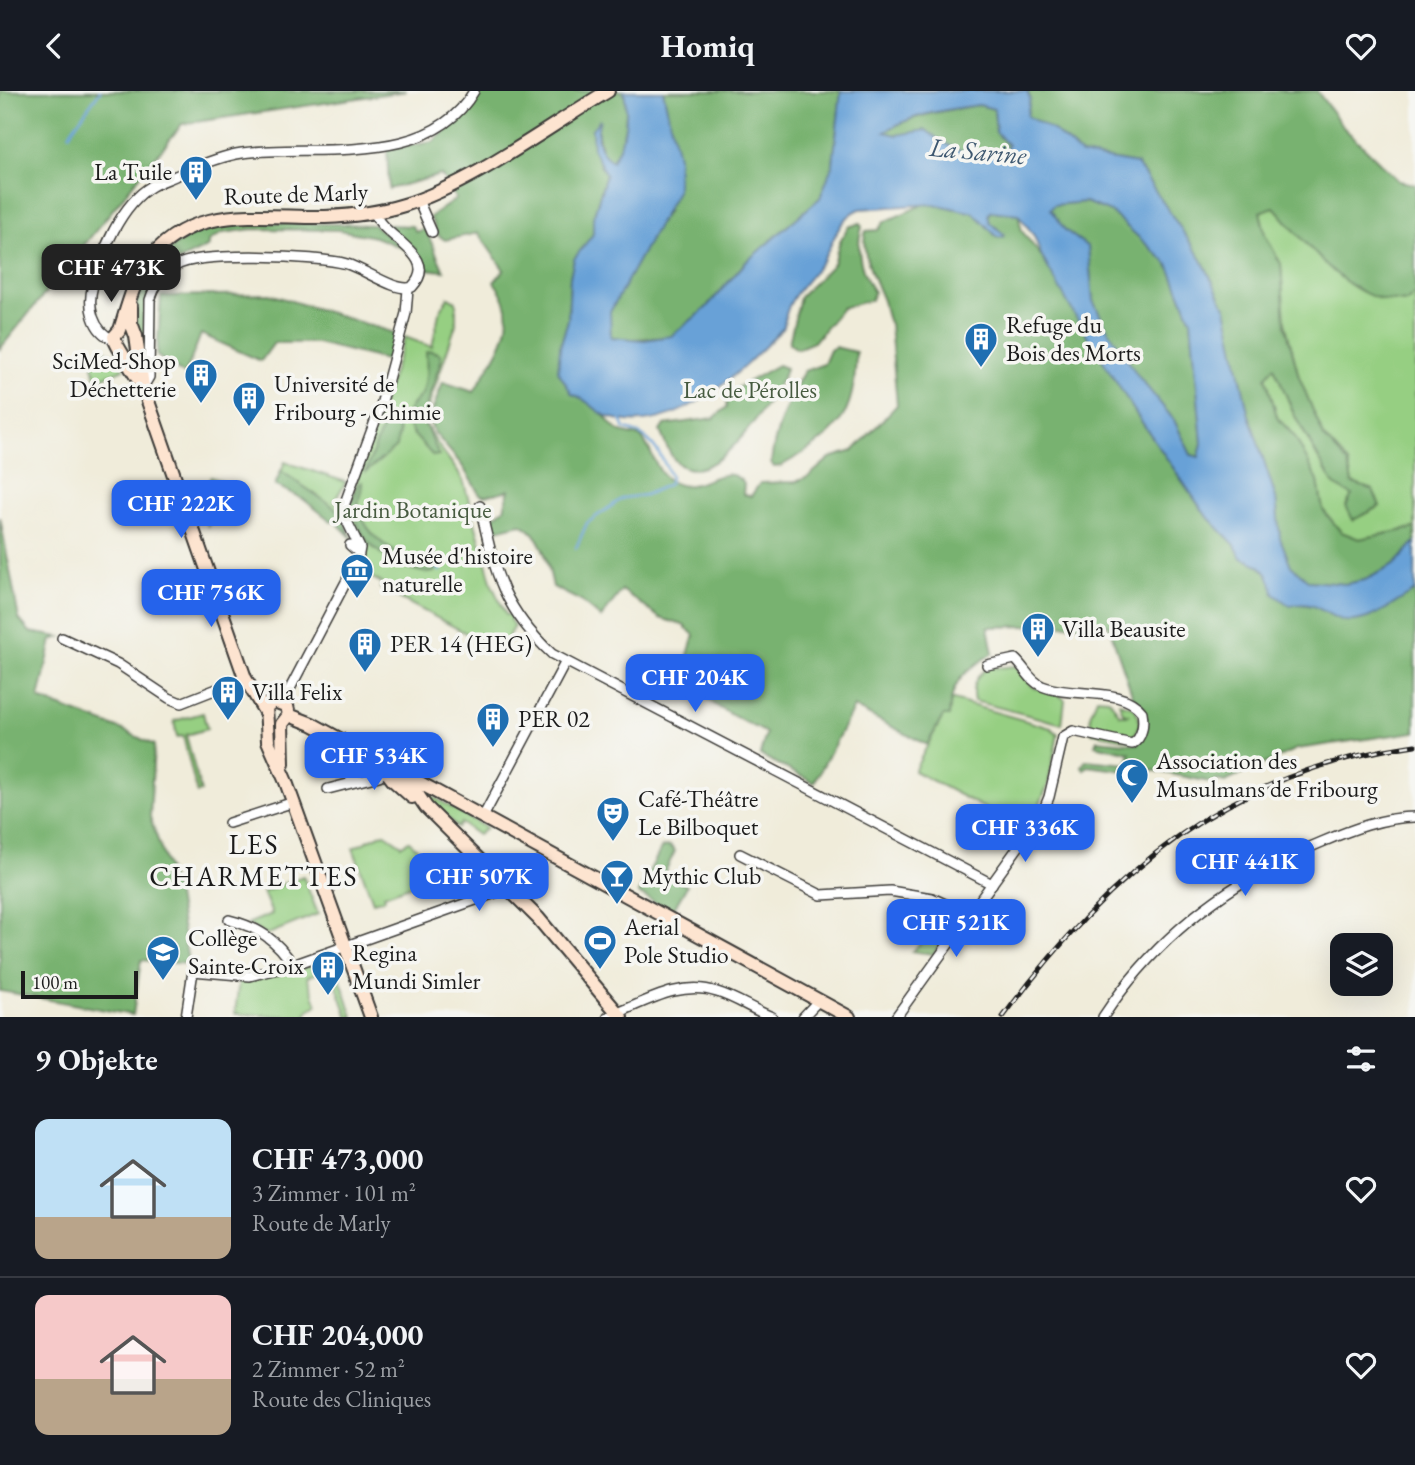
<!DOCTYPE html>
<html lang="de">
<head>
<meta charset="utf-8">
<style>
  :root { --surface:#171b24; --page:#20242c; --text:#f1f3f6; --muted:#9ea1a6; --line:#363941; --accent:#2563eb }
  body { margin:0; font-family:"EB Garamond",serif; background:var(--page); color:var(--text); height:100vh; display:flex; flex-direction:column; font-size:26px; white-space:nowrap }
  * { box-sizing:border-box; margin:0 }
  p { font-size:23px; color:var(--muted) }
  .icon { flex:none; width:38px; height:38px; fill:none; stroke:currentColor; stroke-width:2; stroke-linecap:round; stroke-linejoin:round }
  .map { position:relative; height:926px; overflow:hidden }
  .side { display:flex; flex-direction:column; background:var(--surface); flex:1 }
  .side>* { flex:none }
  .controls { position:absolute; left:1330px; top:842px; display:grid; gap:14px }
  .controls a { display:grid; place-items:center; width:63px; height:63px; border-radius:14px; background:var(--surface); box-shadow:0 7px 28px #0002; font-size:35px }
  .scale { position:absolute; left:21px; bottom:18px; width:117px; box-sizing:border-box; padding-left:7px; border:4px solid #1c1c1c; border-top:0; font-size:19px; line-height:24px; white-space:nowrap; color:#1c1c1c; -webkit-text-stroke:5px #f6f6f2; paint-order:stroke }
  .price { position:absolute; translate:-50% -60px; padding:0 16px; border-radius:14px; background:var(--accent); color:#fff; font-size:23px; line-height:46px; filter:drop-shadow(0 2px 4px #0008) }
  .price::after { content:''; position:absolute; left:50%; top:42px; width:21px; height:16px; margin-left:-10px; background:inherit; clip-path:polygon(0 0,100% 0,50% 100%) }
  .price.active { background:#222; color:#fff }
  ul { padding:0; list-style:none }
  li { display:flex; align-items:center; gap:21px; height:175px; padding:0 35px }
  li+li { border-top:2px solid var(--line) }
  li span { display:grid; place-items:center; flex:none; width:196px; height:140px; border-radius:14px; color:#555 }
  li>.icon { margin-inline-start:auto }
  span .icon { width:84px; height:84px; fill:#fffc; stroke-width:1 }
  li b { font-size:30px }
  h2 { display:flex; justify-content:space-between; align-items:center; height:84px; padding:0 35px; font-size:30px }
  header { display:flex; justify-content:space-between; align-items:center; height:91px; padding:0 35px; background:var(--surface); font-size:32px; font-weight:700 }
  .map>svg:first-child { display:block }
  .green { fill:#96cf82; stroke:#59764f; stroke-width:2 }
  .forest { fill:#78b270; stroke:#4a6746; stroke-width:2 }
  .water { fill:#68a1d7; stroke:#425e7a; stroke-width:2; fill-rule:evenodd }
  .lines { fill:none; stroke-linecap:round; stroke-linejoin:round }
  .stream { stroke:#68a1d7; stroke-width:2.5 }
  .street-casing { stroke:#3c3b38; stroke-width:12 }
  .secondary-casing { stroke:#3c3b38; stroke-width:16 }
  .street { stroke:#fff; stroke-width:9 }
  .secondary { stroke:#fde4d0; stroke-width:12 }
  .rail-casing { stroke:#1c1c1c; stroke-width:5 }
  .rail { stroke:#f6f6f2; stroke-width:2.5; stroke-dasharray:8; stroke-linecap:butt }
  .labels { text-anchor:middle; stroke-width:7; stroke-linejoin:round; paint-order:stroke }
  .poi-label { font-size:24px; fill:#1c1c1c; stroke:#f6f6f2; text-anchor:start }
  .street-label { font-size:24px; fill:#1c1c1c; stroke:#f6f6f2 }
  .park-label { font-size:24px; fill:#475b40; stroke:#f6f6f2 }
  .water-label { font-size:26px; font-style:italic; fill:#3e5870; stroke:#f6f6f2 }
  .quarter-label { font-size:28px; letter-spacing:2px; fill:#1c1c1c; stroke:#f6f6f2 }
</style>
</head>
<body>
<header><svg class="icon" aria-label="back" viewBox="0 0 24 24"><path d="M15 5l-7 7 7 7"/></svg>Homiq<svg class="icon" aria-label="heart" viewBox="0 0 24 24"><path d="M12 20l-8-8c-3-5 5-10 8-4 3-6 11-1 8 4z"/></svg></header>
<div class="map">
<svg width="1415" height="926" viewBox="0 0 1415 926">
  <rect width="100%" height="100%" fill="#f6f6f2"/>
  <filter id="ink" filterUnits="userSpaceOnUse"><feTurbulence type="fractalNoise" baseFrequency=".0143" numOctaves="2"/><feDisplacementMap in="SourceGraphic" scale="14" xChannelSelector="R" yChannelSelector="G"/><feConvolveMatrix kernelMatrix="1 2 1 2 8 2 1 2 1" color-interpolation-filters="sRGB"/></filter>
  <filter id="wash" filterUnits="userSpaceOnUse"><feTurbulence type="fractalNoise" baseFrequency=".00686" numOctaves="4" result="noise"/><feDisplacementMap in="SourceGraphic" scale="28" xChannelSelector="R" yChannelSelector="G"/><feGaussianBlur stdDeviation="1.57" result="paint"/><feColorMatrix in="noise" values="0 0 0 0 0 0 0 0 0 0 0 0 0 0 0 0 0 1.4 0 .05"/><feComposite in="paint" operator="in"/></filter>
  <g filter="url(#wash)">
    <rect width="100%" height="100%" fill="#f0ecda"/>
    <g class="green">
      <polygon points="1274,115 1352,194 1379,208 1407,211 1415,202 1415,437 1359,448 1341,441 1323,419 1318,390 1295,346 1277,326 1266,286 1274,275 1295,325 1318,367 1352,404 1353,429 1380,415 1373,399 1352,392 1348,372 1324,346 1299,286 1285,232 1281,173 1265,144 1260,121"/>
      <path d="M448 206 456 210V233L424 329C433 353 453 369 464 392L492 494 506 524H512L510 529 514 535 500 560 380 497 382 492 357 479 367 458 359 452 347 419 405 246 432 256 439 222Z"/>
      <polygon points="104,258 116,266 124,278 96,289 93,275"/>
      <polygon points="285,371 346,391 334,410 341,415 338,419 281,380"/>
      <polygon points="211,386 230,394 208,435 198,407"/>
      <path d="M993 574 996 577 1015 575 1034 597 1055 600 1065 609 1062 633 974 610C970 594 978 581 993 574Z"/>
      <path d="M1097 607 1109 608 1120 624H1130L1123 622 1119 612 1134 616C1142 630 1140 636 1132 649L1092 642 1090 625Z"/>
      <polygon points="950,608 1051,637 1058,643 1048,694 1028,740 914,680 943,625 949,625"/>
      <polygon points="203,622 207,638 186,644 201,701 197,702 183,645 177,646 174,630"/>
      <polygon points="417,696 486,737 478,744 461,732 458,737"/>
      <polygon points="384,742 402,754 409,750 445,782 384,804 385,808 373,811 353,757"/>
      <polygon points="303,785 318,823 266,844 247,833 272,823 263,801"/>
      <polygon points="951,818 959,828 933,863 912,860 946,831"/>
      <polygon points="333,866 353,926 348,926 336,893 329,895 323,880 307,886 317,914 309,919 305,926 235,923 239,889 276,885"/>
    </g>
    <g class="forest">
      <polygon points="0,0 406,0 182,33 0,258"/>
      <path d="M479 0H624C629 25 625 49 612 71L602 64 597 38H592L600 74 606 83 593 127V143L574 169 570 186 568 229 560 256 572 303C591 308 601 320 611 333 619 344 631 342 641 346 655 361 655 388 680 394 702 399 728 369 744 393L743 403 751 405 760 392 795 391 808 386 830 367 853 360 897 314 890 233C884 224 886 216 882 207 875 191 859 157 866 140L878 139 884 131 924 113H934L974 122 997 146V136L990 132 988 125 991 120 1018 123 1022 140 1042 166 1137 324 1205 423 1235 454 1241 466 1255 471 1297 512 1323 517 1345 530 1371 525 1415 500V641L1297 658 1225 691 1216 689 1215 692 1137 676 1131 684 1125 680 1088 675 1084 679 1082 675 1086 669 1127 673 1130 662 1095 654 1097 649 1138 653 1144 618 1133 606 1108 533 988 536 993 562C965 580 951 589 949 625H943L927 654 854 616 814 692 760 664 766 642C738 626 690 610 687 571 687 563 692 552 694 544L683 534 660 527 622 499 601 527 581 510 553 496C548 474 544 444 521 433L492 440 491 427 504 418 509 399 486 405 480 404 461 373 434 341 429 329 443 291 474 301C495 263 526 231 494 191L504 179 478 142 445 149 438 144 430 126 456 108 441 84 389 98 387 58 433 51 468 19Z"/>
      <polygon points="663,0 841,0 833,73 820,107 746,171 705,218 671,246 616,249 609,243 610,221 652,141 667,121 677,66"/>
      <path d="M1027 0H1317L1344 37 1399 90 1415 93V202L1407 211C1398 210 1388 210 1380 208 1336 195 1303 148 1274 116L1260 121 1265 144 1281 173 1285 232 1299 286 1324 346 1348 372 1352 392 1373 399 1380 415 1353 429 1346 415 1352 404 1334 394 1295 325 1274 276 1266 286 1277 326 1295 346 1318 390 1323 419 1341 441 1359 448 1415 437V451L1394 474 1365 489 1345 493 1308 490 1291 475 1280 447 1276 407 1248 321 1226 218 1202 169 1137 73 1081 63 1054 40 1027 25 1030 7Z"/>
      <path d="M979 14 994 18 996 41 1008 54 1006 59C967 64 958 64 926 39L897 44 884 41C913 23 945 20 979 14Z"/>
      <polygon points="1085,111 1111,121 1168,173 1191,229 1202,352 1200,366 1191,364 1174,329 1138,285 1105,234 1093,210 1088,156 1065,139 1049,118 1054,114"/>
      <path d="M240 131 374 134 405 158 375 146 339 139 253 138 223 142 209 150V155L174 172 151 198 147 279C143 262 136 242 135 225 133 170 193 134 240 131Z"/>
      <path d="M860 132 862 136C855 157 861 183 874 201L871 209 842 217 814 251 797 258 789 252 800 206 833 173 840 150 848 136Z"/>
      <polygon points="389,134 412,135 416,141 425,137 444,180 424,178 414,157 389,138"/>
      <polygon points="269,203 398,243 390,270 317,252 274,252 261,270 201,243 185,284 157,265 161,205"/>
      <path d="M835 256 856 261C855 329 837 343 781 375L774 376 771 372C774 342 789 307 804 280L824 273 830 259Z"/>
      <path d="M432 260 440 263 441 270 422 327 439 364 433 365 414 344 405 329C410 310 419 310 423 301 427 289 427 273 426 261Z"/>
      <path d="M778 274 786 277 784 284C770 309 721 391 684 376 671 371 665 351 660 340L664 334 714 327 727 316 728 302Z"/>
      <polygon points="387,325 395,327 399,342 396,356 365,382"/>
      <polygon points="281,380 338,419 352,447 334,429 331,430 303,408 275,394"/>
      <path d="M362 391C363 400 356 409 359 418 366 445 394 464 420 472 426 474 429 473 435 478L434 481C417 485 380 465 368 451 360 442 356 426 351 415L358 394Z"/>
      <polygon points="0,426 19,528 30,541 60,546 52,549 39,608 123,639 154,654 150,726 177,805 188,870 187,873 141,869 133,924 0,900"/>
      <polygon points="670,755 675,760 664,783 687,795 672,821 638,802 662,756"/>
    </g>
    <path class="water" d="M624 0H663L678 66 677 100 610 221 611 246 644 249 671 245 705 218 746 171 820 107 833 73 841 0H1027L1030 7 1027 25 1054 40 1081 63 1137 73 1202 169 1226 218 1248 321 1276 407 1280 447 1291 475 1309 490 1345 493 1365 489 1394 474 1415 451V500C1396 511 1369 533 1346 530 1326 527 1316 507 1290 515L1274 503C1271 482 1262 473 1241 467L1235 454 1205 423 1137 324 1081 235 1042 166 1034 145 1018 123 991 120 988 124 990 132 1004 143 1003 146H997L974 122 934 113 860 118C836 129 835 151 822 170 806 194 786 205 784 236 743 279 674 349 609 326 595 321 588 308 572 303L558 280 560 256 568 229 570 186 574 168 593 143V127L606 84 593 58 592 38 600 28C595 45 596 60 612 70 625 49 629 25 624 0ZM979 14 994 18 996 41 1008 54 1006 59C967 64 957 63 926 39L897 44 885 41C912 22 947 19 979 14ZM1085 111 1111 121 1168 173 1191 229 1202 352 1199 366 1191 364 1174 329 1138 285 1105 234 1093 210 1088 156 1065 139 1050 118 1054 114Z"/>
    <g class="lines">
      <g class="stream">
        <polyline points="69,43 100,0"/>
        <path d="M576 457 587 432 623 407 645 404 669 393 671 386C661 363 650 342 625 338L621 328"/>
        <polyline points="435,472 440,480"/>
      </g>
    </g>
  </g>
  <g filter="url(#ink)">
    <g class="lines">
      <defs>
        <g id="street">
          <polyline points="418,109 432,141"/>
          <path d="M114 249C92 240 87 215 93 194 101 162 121 113 152 95 161 90 172 87 182 82 200 74 222 65 242 62 317 53 430 77 474 0"/>
          <path d="M143 296 149 286 150 209C154 196 163 182 175 175 201 160 317 165 347 173 364 178 397 202 412 196 442 165 381 146 375 122"/>
          <path d="M480 415C495 481 501 515 552 563L992 793"/>
          <polyline points="350,454 358,461"/>
          <polyline points="62,547 118,573 169,607 181,612 245,587"/>
          <polyline points="283,611 358,468 360,457 342,420 381,314 406,222 408,198"/>
          <polyline points="350,691 361,676 363,661"/>
          <polyline points="328,698 379,685 387,676"/>
          <polyline points="483,726 565,572"/>
          <polyline points="229,732 294,711"/>
          <polyline points="740,763 821,804 890,800 932,807 969,824"/>
          <path d="M229 829C258 836 277 849 293 874"/>
          <polyline points="186,926 193,880 250,885 293,874 509,797"/>
          <path d="M608 926C642 913 680 888 717 901 737 907 753 919 772 926"/>
          <polyline points="803,926 819,909"/>
          <path d="M896 926 1042 723 1049 706 1063 646 1073 640 1132 653C1143 647 1144 632 1142 621 1123 595 1070 607 1042 595 1029 589 1025 577 1015 568L987 574"/>
          <path d="M1103 926C1157 844 1232 788 1322 751 1350 739 1384 726 1415 726"/>
        </g>
        <g id="secondary">
          <polyline points="131,216 131,232 136,245 143,296 245,587 265,621"/>
          <path d="M143 296C137 286 114 252 114 246L120 239C127 217 133 193 145 174 188 111 260 127 325 126 352 125 378 122 404 114 472 93 546 37 608 0"/>
          <polyline points="289,624 312,633 849,926"/>
          <polyline points="289,624 287,615 274,610 266,616 268,650 286,691 371,926"/>
          <polyline points="379,671 393,689 412,706"/>
          <polyline points="283,673 282,633 289,624"/>
          <polyline points="402,681 426,716 538,827 621,926"/>
        </g>
      </defs>
      <use href="#street" class="street-casing"/>
      <use href="#secondary" class="secondary-casing"/>
      <use href="#street" class="street"/>
      <use href="#secondary" class="secondary"/>
      <defs>
        <path id="rail" d="M1003 926C1112 779 1228 680 1415 654"/>
      </defs>
      <use href="#rail" class="rail-casing"/>
      <use href="#rail" class="rail"/>
    </g>
  </g>
  <defs>
    <symbol id="building-pin" viewBox="-11 -11 22 30"><path d="M0 17L-7.5 6A9.5 9.5 0 1 1 7.5 6Z" fill="#1f6fb2" stroke="#f6f6f2"/><path d="M-4-6H4V6H1V3H-1V6H-4ZM-2.5-4.3h1.7v1.8h-1.7ZM.8-4.3h1.7v1.8H.8ZM-2.5-1h1.7V.8h-1.7ZM.8-1h1.7V.8H.8Z" fill="#fff"/></symbol>
    <symbol id="museum-pin" viewBox="-11 -11 22 30"><path d="M0 17L-7.5 6A9.5 9.5 0 1 1 7.5 6Z" fill="#1f6fb2" stroke="#f6f6f2"/><path d="M0-6L6-3V-2H-6V-3ZM-5-1h2V3h-2ZM-1-1h2V3h-2ZM3-1h2V3H3ZM-6 4H6V6H-6Z" fill="#fff"/></symbol>
    <symbol id="mosque-pin" viewBox="-11 -11 22 30"><path d="M0 17L-7.5 6A9.5 9.5 0 1 1 7.5 6Z" fill="#1f6fb2" stroke="#f6f6f2"/><path d="M3.5-4.9A6 6 0 1 0 3.5 4.9A5 5 0 1 1 3.5-4.9Z" fill="#fff"/></symbol>
    <symbol id="theatre-pin" viewBox="-11 -11 22 30"><path d="M0 17L-7.5 6A9.5 9.5 0 1 1 7.5 6Z" fill="#1f6fb2" stroke="#f6f6f2"/><path d="M-5-5.5Q0-4 5-5.5V0Q5 5 0 6Q-5 5-5 0ZM-3.3-2.5H-1v1.5H-3.3ZM1-2.5H3.3v1.5H1ZM-2.8 1Q0 5.5 2.8 1Z" fill="#fff"/></symbol>
    <symbol id="bar-pin" viewBox="-11 -11 22 30"><path d="M0 17L-7.5 6A9.5 9.5 0 1 1 7.5 6Z" fill="#1f6fb2" stroke="#f6f6f2"/><path d="M-6-5H6L.8 .8V4.5H3.5V6h-7V4.5H-.8V.8Z" fill="#fff"/></symbol>
    <symbol id="stadium-pin" viewBox="-11 -11 22 30"><path d="M0 17L-7.5 6A9.5 9.5 0 1 1 7.5 6Z" fill="#1f6fb2" stroke="#f6f6f2"/><path d="M0-5a6.5 5 0 1 0 0 10a6.5 5 0 1 0 0-10ZM-3.5-1.8h7v3.6h-7Z" fill="#fff"/></symbol>
    <symbol id="university-pin" viewBox="-11 -11 22 30"><path d="M0 17L-7.5 6A9.5 9.5 0 1 1 7.5 6Z" fill="#1f6fb2" stroke="#f6f6f2"/><path d="M0-5L7-2L0 1L-7-2ZM-4 1L0 2.5L4 1V4Q0 6-4 4Z" fill="#fff"/></symbol>
  </defs>
  <g fill-rule="evenodd">
    <use href="#building-pin" x="177" y="62" width="38" height="52"/>
    <use href="#building-pin" x="962" y="229" width="38" height="52"/>
    <use href="#building-pin" x="182" y="265" width="38" height="52"/>
    <use href="#building-pin" x="230" y="288" width="38" height="52"/>
    <use href="#museum-pin" x="338" y="460" width="38" height="52"/>
    <use href="#building-pin" x="1019" y="519" width="38" height="52"/>
    <use href="#building-pin" x="346" y="534" width="38" height="52"/>
    <use href="#building-pin" x="209" y="582" width="38" height="52"/>
    <use href="#building-pin" x="474" y="609" width="38" height="52"/>
    <use href="#mosque-pin" x="1113" y="665" width="38" height="52"/>
    <use href="#theatre-pin" x="594" y="703" width="38" height="52"/>
    <use href="#bar-pin" x="598" y="766" width="38" height="52"/>
    <use href="#stadium-pin" x="581" y="831" width="38" height="52"/>
    <use href="#university-pin" x="144" y="842" width="38" height="52"/>
    <use href="#building-pin" x="309" y="857" width="38" height="52"/>
  </g>
  <g class="labels">
    <g class="poi-label">
      <text x="172" y="89" text-anchor="end">La Tuile</text>
      <text x="1006" y="242">Refuge du<tspan x="1006" dy="28">Bois des Morts</tspan></text>
      <text x="176" y="278" text-anchor="end">SciMed-Shop<tspan x="176" dy="28">Déchetterie</tspan></text>
      <text x="274" y="301">Université de<tspan x="274" dy="28">Fribourg - Chimie</tspan></text>
      <text x="382" y="473">Musée d'histoire<tspan x="382" dy="28">naturelle</tspan></text>
      <text x="1062" y="546">Villa Beausite</text>
      <text x="390" y="561">PER 14 (HEG)</text>
      <text x="252" y="609">Villa Felix</text>
      <text x="518" y="636">PER 02</text>
      <text x="1156" y="678">Association des<tspan x="1156" dy="28">Musulmans de Fribourg</tspan></text>
      <text x="638" y="716">Café-Théâtre<tspan x="638" dy="28">Le Bilboquet</tspan></text>
      <text x="642" y="793">Mythic Club</text>
      <text x="624" y="844">Aerial<tspan x="624" dy="28">Pole Studio</tspan></text>
      <text x="188" y="855">Collège<tspan x="188" dy="28">Sainte-Croix</tspan></text>
      <text x="352" y="870">Regina<tspan x="352" dy="28">Mundi Simler</tspan></text>
    </g>
    <g class="street-label">
      <text transform="translate(296 103) rotate(-2)" y="8">Route de Marly</text>
    </g>
    <g class="park-label">
      <text x="750" y="307">Lac de Pérolles</text>
      <text x="413" y="427">Jardin Botanique</text>
    </g>
    <g class="water-label">
      <text transform="translate(978 60) rotate(5)" y="9">La Sarine</text>
    </g>
    <g class="quarter-label">
      <text x="254" y="763">LES<tspan x="254" dy="32">CHARMETTES</tspan></text>
    </g>
  </g>
</svg>
<div class="controls">
<a><svg class="icon" aria-label="layers" viewBox="0 0 24 24"><path d="M12 4l9 5-9 5-9-5zM3 14l9 5 9-5"/></svg></a>
</div>
<div class="scale">100 m</div>
<b class="price active" style="left:111px;top:213px">CHF 473K</b>
<b class="price" style="left:181px;top:449px">CHF 222K</b>
<b class="price" style="left:211px;top:538px">CHF 756K</b>
<b class="price" style="left:695px;top:623px">CHF 204K</b>
<b class="price" style="left:374px;top:701px">CHF 534K</b>
<b class="price" style="left:1025px;top:773px">CHF 336K</b>
<b class="price" style="left:1245px;top:807px">CHF 441K</b>
<b class="price" style="left:479px;top:822px">CHF 507K</b>
<b class="price" style="left:956px;top:868px">CHF 521K</b>
</div>
<section class="side">
<h2>9 Objekte<svg class="icon" aria-label="filters" viewBox="0 0 24 24"><path d="M4 7h16M4 17h16"/><circle cx="9" cy="7" r="2"/><circle cx="15" cy="17" r="2"/></svg></h2>
<ul>
<li><span style="background:linear-gradient(#bfe0f5 70%,#b9a48a 0)"><svg class="icon" aria-label="home" viewBox="0 0 24 24"><path d="M3 11l9-7 9 7M6 9v11h12V9"/></svg></span><div><b>CHF 473,000</b><p>3 Zimmer · 101 m²</p><p>Route de Marly</p></div><svg class="icon" aria-label="heart" viewBox="0 0 24 24"><path d="M12 20l-8-8c-3-5 5-10 8-4 3-6 11-1 8 4z"/></svg></li>
<li><span style="background:linear-gradient(#f6c9c9 60%,#b9a48a 0)"><svg class="icon" aria-label="home" viewBox="0 0 24 24"><path d="M3 11l9-7 9 7M6 9v11h12V9"/></svg></span><div><b>CHF 204,000</b><p>2 Zimmer · 52 m²</p><p>Route des Cliniques</p></div><svg class="icon" aria-label="heart" viewBox="0 0 24 24"><path d="M12 20l-8-8c-3-5 5-10 8-4 3-6 11-1 8 4z"/></svg></li>
</ul>
</section>
</body>
</html>
